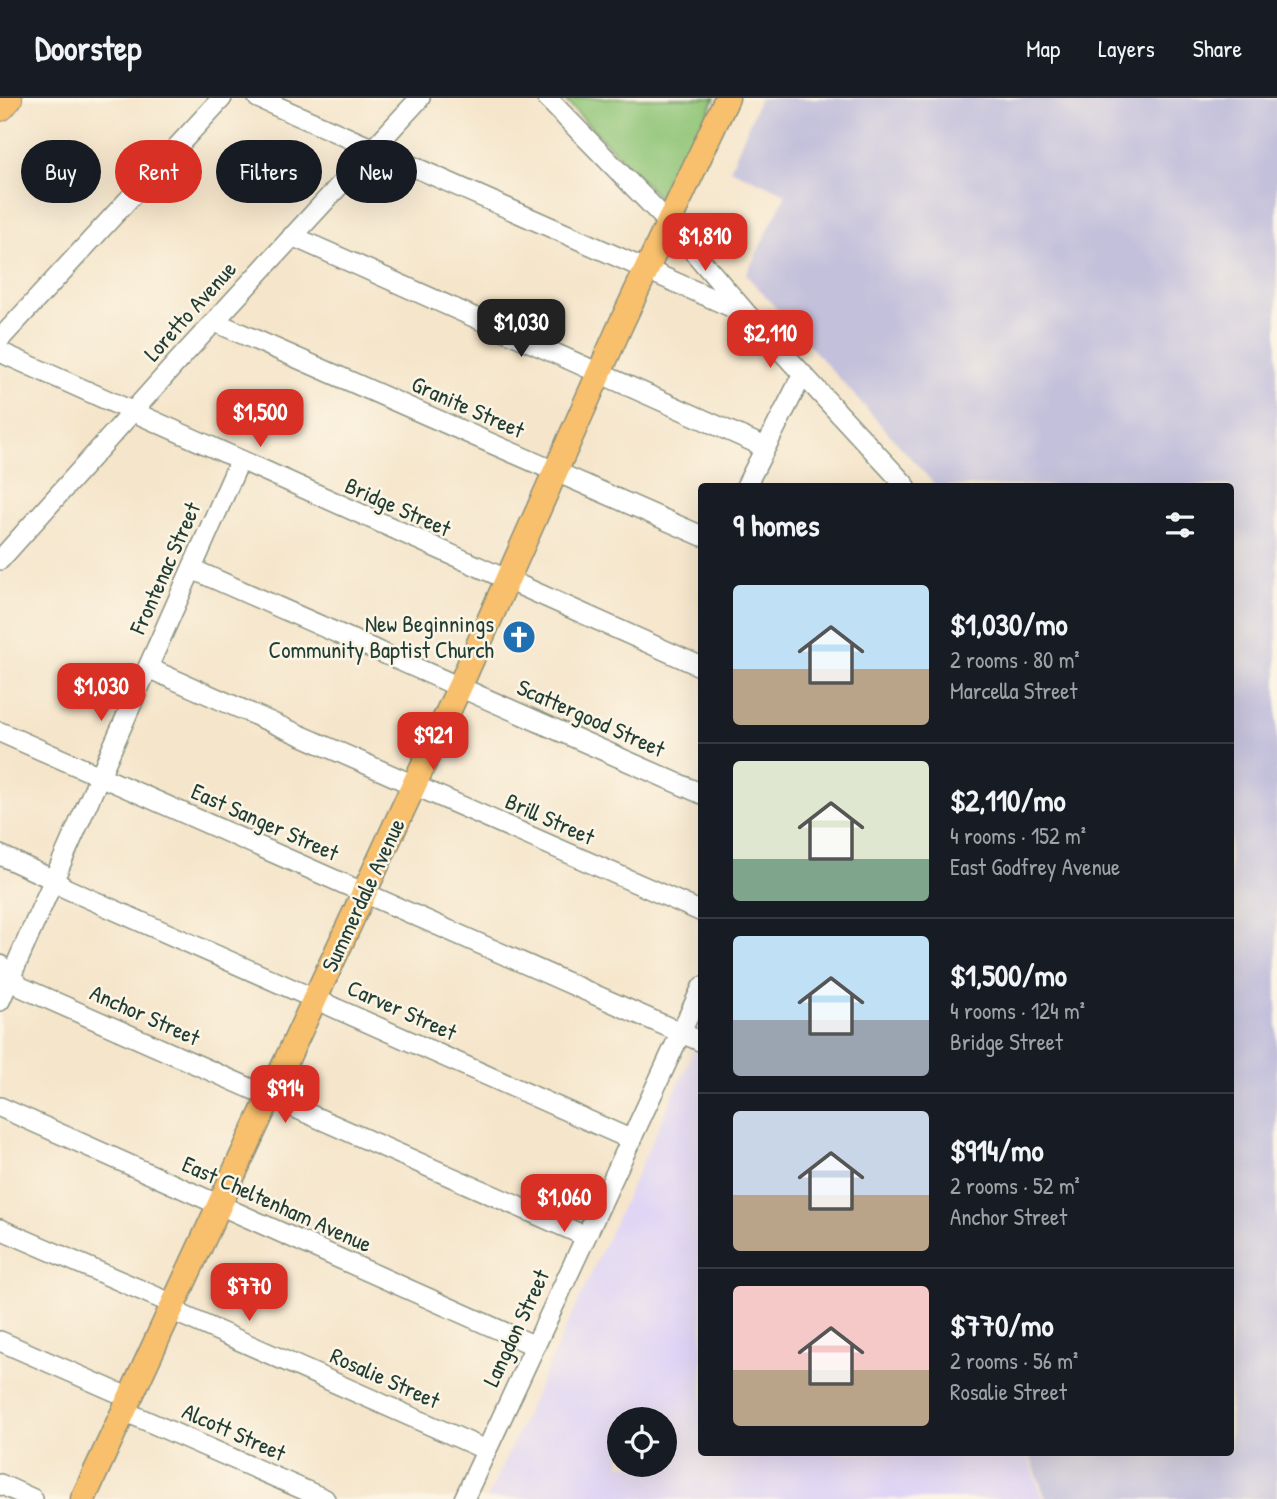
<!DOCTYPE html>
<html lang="en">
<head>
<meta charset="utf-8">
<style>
  :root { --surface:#171b24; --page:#20242c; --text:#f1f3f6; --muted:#9ea1a6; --line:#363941; --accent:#d93025 }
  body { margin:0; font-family:"Patrick Hand",sans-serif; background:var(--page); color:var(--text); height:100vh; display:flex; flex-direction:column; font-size:26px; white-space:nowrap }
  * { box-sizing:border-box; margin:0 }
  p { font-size:23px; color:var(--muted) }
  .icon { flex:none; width:38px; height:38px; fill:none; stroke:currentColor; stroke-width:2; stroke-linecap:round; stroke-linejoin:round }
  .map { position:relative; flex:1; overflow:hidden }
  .drawer { position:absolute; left:698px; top:385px; width:536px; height:973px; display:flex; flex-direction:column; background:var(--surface); border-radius:7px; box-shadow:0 7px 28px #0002 }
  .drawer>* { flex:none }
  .guide { position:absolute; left:21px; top:42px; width:572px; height:63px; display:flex; gap:14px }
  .buttons { position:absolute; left:607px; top:1309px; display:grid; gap:14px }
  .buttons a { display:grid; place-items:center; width:70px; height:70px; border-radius:50%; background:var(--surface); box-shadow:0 7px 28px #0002; font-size:35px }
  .price { position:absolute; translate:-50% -60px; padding:0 16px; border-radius:14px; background:var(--accent); color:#fff; font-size:23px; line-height:46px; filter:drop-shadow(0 2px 4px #0008) }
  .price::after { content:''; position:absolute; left:50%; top:42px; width:21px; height:16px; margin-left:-10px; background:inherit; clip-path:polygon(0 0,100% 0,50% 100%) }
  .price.on { background:#222; color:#fff }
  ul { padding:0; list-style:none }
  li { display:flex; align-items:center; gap:21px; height:175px; padding:0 35px }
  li+li { border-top:2px solid var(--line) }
  li span { display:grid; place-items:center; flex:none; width:196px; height:140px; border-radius:7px; color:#555 }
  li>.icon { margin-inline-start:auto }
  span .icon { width:84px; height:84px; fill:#fffc; stroke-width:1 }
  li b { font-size:30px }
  h2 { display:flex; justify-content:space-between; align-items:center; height:84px; padding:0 35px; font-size:30px }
  .tag { padding:0 24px; border-radius:32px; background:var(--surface); box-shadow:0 7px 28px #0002; font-size:24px; line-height:63px }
  .tag.on { background:var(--accent); color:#fff }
  header { display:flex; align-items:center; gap:42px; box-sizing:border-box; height:98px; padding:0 35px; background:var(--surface); border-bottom:2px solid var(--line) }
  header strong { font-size:33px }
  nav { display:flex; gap:38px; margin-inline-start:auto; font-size:24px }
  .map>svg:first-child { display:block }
  .built { fill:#dfd4f5; fill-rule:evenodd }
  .industrial { fill:#c3c0db }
  .green { fill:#8ec476; stroke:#568055; stroke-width:2 }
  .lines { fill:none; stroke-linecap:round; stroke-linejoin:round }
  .minor-casing { stroke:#8a917f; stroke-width:22 }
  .major-casing { stroke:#8a917f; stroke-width:27 }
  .highway-casing { stroke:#8a917f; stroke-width:32 }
  .minor { stroke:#fff; stroke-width:19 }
  .major { stroke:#f8bf6c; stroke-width:24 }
  .highway { stroke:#f8bf6c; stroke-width:30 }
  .labels { text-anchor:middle; stroke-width:5; stroke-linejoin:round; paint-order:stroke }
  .street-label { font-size:23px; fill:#1f3d34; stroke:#fcf5e5 }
  .poi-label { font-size:23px; fill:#1f3d34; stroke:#fcf5e5; text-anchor:end }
</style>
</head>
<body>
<header>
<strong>Doorstep</strong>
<nav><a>Map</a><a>Layers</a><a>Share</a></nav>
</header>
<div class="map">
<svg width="1277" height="1401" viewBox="0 0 1277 1401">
  <rect width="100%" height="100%" fill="#fcf5e5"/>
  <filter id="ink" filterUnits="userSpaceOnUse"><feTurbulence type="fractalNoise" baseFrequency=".0143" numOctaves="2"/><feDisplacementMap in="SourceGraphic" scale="14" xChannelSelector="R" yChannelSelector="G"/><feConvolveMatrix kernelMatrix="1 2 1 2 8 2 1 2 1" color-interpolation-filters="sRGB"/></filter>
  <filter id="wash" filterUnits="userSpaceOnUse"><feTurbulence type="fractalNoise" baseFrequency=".00686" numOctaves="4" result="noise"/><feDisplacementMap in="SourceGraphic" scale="28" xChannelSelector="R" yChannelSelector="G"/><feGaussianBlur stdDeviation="1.57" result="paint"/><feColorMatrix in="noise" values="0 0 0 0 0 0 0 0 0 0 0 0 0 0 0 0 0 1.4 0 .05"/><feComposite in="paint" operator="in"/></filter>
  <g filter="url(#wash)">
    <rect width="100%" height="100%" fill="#f5e5ca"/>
    <path class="built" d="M702 935V1354L1027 1355 1043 1401H487ZM620 1321H665V1367H620Z"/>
    <polygon class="industrial" points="760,0 1277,0 1277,1401 1046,1401 1029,1355 1230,1354 1230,388 936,388 746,177 786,96 730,71"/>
    <polygon class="green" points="563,0 715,0 667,102 662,103"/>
  </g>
  <g filter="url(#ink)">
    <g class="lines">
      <defs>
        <g id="minor">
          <polyline points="258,0 747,216"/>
          <polyline points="547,0 669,125 747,216 906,388"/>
          <polyline points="292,138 765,349"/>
          <polyline points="215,224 702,438"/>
          <polyline points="0,241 222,0"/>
          <polyline points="0,254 702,569"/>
          <polyline points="746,388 802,278"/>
          <polyline points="0,462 177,264 420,0"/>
          <polyline points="192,471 702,696"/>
          <polyline points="148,570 702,814"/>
          <polyline points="0,634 702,944"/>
          <polyline points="0,757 54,782 65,790 632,1042"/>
          <polyline points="0,867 21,889 585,1138"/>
          <polyline points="0,903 239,364"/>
          <polyline points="0,1009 533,1247"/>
          <polyline points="0,1131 173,1206 182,1217 486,1352"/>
          <polyline points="0,1243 130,1300"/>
          <polyline points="124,1313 325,1401"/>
          <polyline points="0,1386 33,1401"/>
          <polyline points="464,1401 702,889"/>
        </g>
        <polyline id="major" points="83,1401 459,590 621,226 727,0"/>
        <polyline id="highway" points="0,8 7,0"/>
      </defs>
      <use href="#minor" class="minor-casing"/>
      <use href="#major" class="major-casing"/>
      <use href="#highway" class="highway-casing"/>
      <use href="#minor" class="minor"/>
      <use href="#major" class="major"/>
      <use href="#highway" class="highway"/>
    </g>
  </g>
  <defs>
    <symbol id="church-disc" viewBox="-11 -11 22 22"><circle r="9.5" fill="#1f6fb2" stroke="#fcf5e5"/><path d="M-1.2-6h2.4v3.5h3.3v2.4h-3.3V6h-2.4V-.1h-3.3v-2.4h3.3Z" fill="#fff"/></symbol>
  </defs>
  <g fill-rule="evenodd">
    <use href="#church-disc" x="500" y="520" width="38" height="38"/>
  </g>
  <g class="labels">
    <g class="street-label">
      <text transform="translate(190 213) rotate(-48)" y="8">Loretto Avenue</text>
      <text transform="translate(468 309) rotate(24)" y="8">Granite Street</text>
      <text transform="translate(398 409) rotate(24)" y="8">Bridge Street</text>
      <text transform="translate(165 470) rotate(-66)" y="8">Frontenac Street</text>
      <text transform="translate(591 620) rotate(24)" y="8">Scattergood Street</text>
      <text transform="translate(550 721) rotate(24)" y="8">Brill Street</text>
      <text transform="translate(265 724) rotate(24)" y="8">East Sanger Street</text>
      <text transform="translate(363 797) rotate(-65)" y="8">Summerdale Avenue</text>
      <text transform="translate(402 912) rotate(24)" y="8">Carver Street</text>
      <text transform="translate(145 917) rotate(24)" y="8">Anchor Street</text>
      <text transform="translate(277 1106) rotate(24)" y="8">East Cheltenham Avenue</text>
      <text transform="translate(516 1230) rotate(-65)" y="8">Langdon Street</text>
      <text transform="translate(385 1280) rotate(24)" y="8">Rosalie Street</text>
      <text transform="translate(234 1334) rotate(24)" y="8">Alcott Street</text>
    </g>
    <g class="poi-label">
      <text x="494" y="534">New Beginnings<tspan x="494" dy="26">Community Baptist Church</tspan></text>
    </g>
  </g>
</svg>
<div class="buttons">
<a><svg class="icon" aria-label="locate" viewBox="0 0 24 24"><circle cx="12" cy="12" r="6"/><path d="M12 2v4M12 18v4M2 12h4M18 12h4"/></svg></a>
</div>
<b class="price" style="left:705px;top:175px">$1,810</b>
<b class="price on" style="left:521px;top:261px">$1,030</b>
<b class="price" style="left:770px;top:272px">$2,110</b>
<b class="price" style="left:260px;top:351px">$1,500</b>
<b class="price" style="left:101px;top:625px">$1,030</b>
<b class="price" style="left:433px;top:674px">$921</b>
<b class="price" style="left:285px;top:1027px">$914</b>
<b class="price" style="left:564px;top:1136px">$1,060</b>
<b class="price" style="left:249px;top:1225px">$770</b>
<div class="guide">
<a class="tag">Buy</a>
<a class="tag on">Rent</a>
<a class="tag">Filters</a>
<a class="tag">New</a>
</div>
<section class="drawer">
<h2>9 homes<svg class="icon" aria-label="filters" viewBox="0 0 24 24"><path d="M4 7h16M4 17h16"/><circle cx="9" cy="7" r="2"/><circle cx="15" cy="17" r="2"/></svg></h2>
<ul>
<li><span style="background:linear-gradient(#bfe0f5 60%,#b9a48a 0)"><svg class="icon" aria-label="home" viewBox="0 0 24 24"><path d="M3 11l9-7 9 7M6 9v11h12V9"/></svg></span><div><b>$1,030/mo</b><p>2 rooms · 80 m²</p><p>Marcella Street</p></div></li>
<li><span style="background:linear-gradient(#dfe7d0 70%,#7fa58c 0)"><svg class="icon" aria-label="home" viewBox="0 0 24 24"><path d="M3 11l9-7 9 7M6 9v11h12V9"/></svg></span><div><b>$2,110/mo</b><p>4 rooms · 152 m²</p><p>East Godfrey Avenue</p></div></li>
<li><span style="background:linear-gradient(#bfe0f5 60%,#9aa5b1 0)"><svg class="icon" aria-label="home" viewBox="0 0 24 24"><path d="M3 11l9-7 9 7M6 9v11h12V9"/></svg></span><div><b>$1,500/mo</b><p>4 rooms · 124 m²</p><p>Bridge Street</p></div></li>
<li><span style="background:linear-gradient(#c9d6e8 60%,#b9a48a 0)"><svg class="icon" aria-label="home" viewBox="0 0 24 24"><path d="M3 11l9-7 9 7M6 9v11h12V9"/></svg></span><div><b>$914/mo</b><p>2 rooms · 52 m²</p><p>Anchor Street</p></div></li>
<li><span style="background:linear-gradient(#f6c9c9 60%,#b9a48a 0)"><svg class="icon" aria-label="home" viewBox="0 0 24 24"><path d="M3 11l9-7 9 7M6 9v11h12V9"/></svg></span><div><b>$770/mo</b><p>2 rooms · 56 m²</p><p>Rosalie Street</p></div></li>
</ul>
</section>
</div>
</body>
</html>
